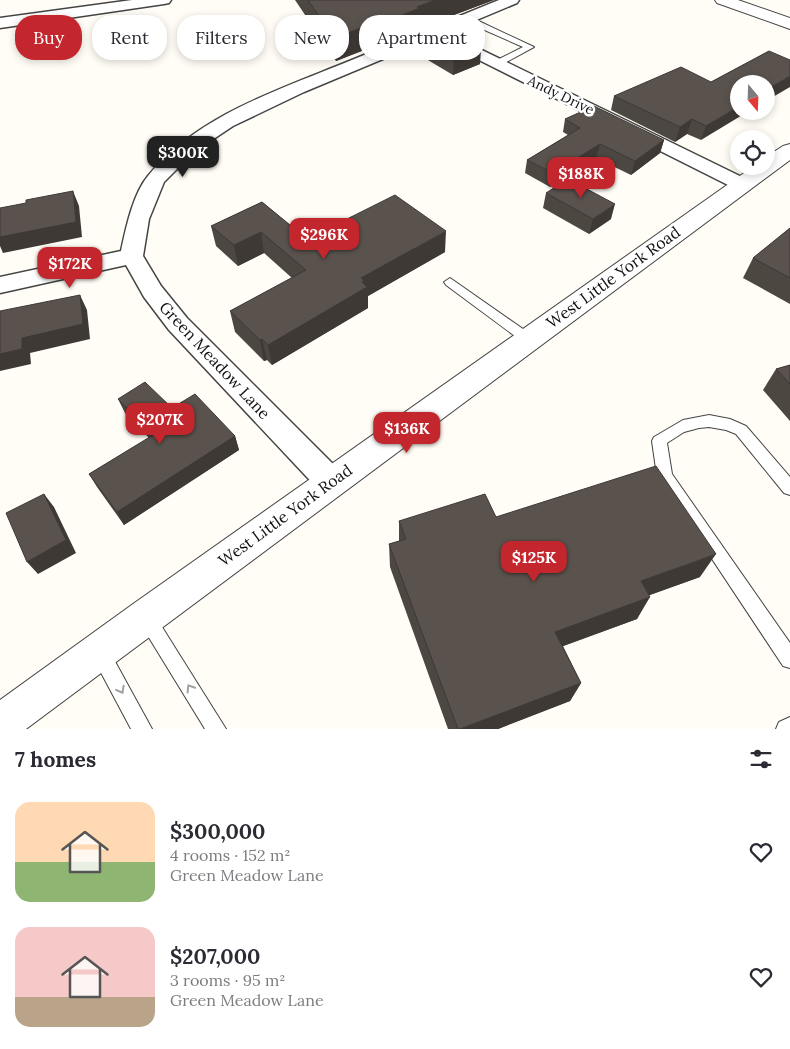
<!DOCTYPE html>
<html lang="en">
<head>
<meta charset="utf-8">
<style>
  :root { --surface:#fff; --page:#f7f7f7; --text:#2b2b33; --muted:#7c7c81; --accent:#c4262e }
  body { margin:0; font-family:Lora,serif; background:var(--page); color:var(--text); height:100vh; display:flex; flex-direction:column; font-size:19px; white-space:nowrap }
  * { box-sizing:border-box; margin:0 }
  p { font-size:16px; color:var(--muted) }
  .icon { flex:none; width:28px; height:28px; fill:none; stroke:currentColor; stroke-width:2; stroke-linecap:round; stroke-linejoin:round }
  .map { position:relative; height:729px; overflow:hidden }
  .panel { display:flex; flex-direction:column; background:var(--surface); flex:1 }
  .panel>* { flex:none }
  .hud { position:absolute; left:15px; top:15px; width:500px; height:45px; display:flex; gap:10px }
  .needle { width:32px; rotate:161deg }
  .tools { position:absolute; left:730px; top:75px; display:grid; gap:10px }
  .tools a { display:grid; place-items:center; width:45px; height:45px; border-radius:50%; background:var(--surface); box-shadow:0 2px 8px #0003; font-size:25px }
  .price { position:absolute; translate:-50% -42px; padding:0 11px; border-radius:10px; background:var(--accent); color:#fff; font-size:16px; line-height:32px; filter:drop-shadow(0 1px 2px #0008) }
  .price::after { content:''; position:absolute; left:50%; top:30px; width:15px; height:11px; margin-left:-8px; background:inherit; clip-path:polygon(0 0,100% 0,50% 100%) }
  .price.current { background:#222; color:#fff }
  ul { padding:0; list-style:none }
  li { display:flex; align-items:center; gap:15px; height:125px; padding:0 15px }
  li span { display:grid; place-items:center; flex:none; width:140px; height:100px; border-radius:15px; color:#555 }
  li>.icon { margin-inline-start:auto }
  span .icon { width:60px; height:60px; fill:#fffc; stroke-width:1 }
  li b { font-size:21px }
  h2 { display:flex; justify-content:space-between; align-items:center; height:60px; padding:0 15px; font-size:21px }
  .chip { padding:0 18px; border-radius:20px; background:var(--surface); box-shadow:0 2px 8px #0003; font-size:18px; line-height:45px }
  .chip.current { background:var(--accent); color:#fff }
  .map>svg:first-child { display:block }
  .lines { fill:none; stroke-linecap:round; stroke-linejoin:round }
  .service-casing { stroke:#444; stroke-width:2 }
  .minor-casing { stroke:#444; stroke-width:3 }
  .tertiary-casing { stroke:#444; stroke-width:2 }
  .service { fill:#fff; fill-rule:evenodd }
  .minor { fill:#fff; fill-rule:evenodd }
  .tertiary { fill:#fff; fill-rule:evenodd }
  .wall { fill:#4d4742 }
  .shaded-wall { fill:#3f3936 }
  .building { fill:#5a524d; stroke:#3f3936 }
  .oneway { stroke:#a0a0a0 }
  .labels { text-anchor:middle; stroke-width:5; stroke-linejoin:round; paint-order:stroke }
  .far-street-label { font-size:14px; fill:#111; stroke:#fff }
  .street-label { font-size:16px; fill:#111; stroke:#fff }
</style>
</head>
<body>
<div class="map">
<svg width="790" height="729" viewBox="0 0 790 729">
  <rect width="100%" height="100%" fill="#fffdf5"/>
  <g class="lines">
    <defs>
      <g id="service">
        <polygon points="464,17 470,17 534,47 501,65 495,65 495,61 523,47 464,21"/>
        <polygon points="450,278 533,336 535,339 533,342 523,342 446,285 444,282"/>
        <polygon points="709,415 730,419 746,426 790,477 790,495 784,493 736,434 726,430 709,427 699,428 684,432 667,443 672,474 790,643 790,668 783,666 657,476 652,441 654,437 683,420"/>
        <polygon points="146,608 152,611 226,729 205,729 140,623 137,617 140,611"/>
        <polygon points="99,643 106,645 152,729 131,729 90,652 92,645"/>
        <polygon points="790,717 790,729 776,729 779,722"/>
      </g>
      <g id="minor">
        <polygon points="132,0 171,0 169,3 164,4 0,28 0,18"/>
        <path d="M499 0H519L517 3 304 92 233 126 194 152 164 182 149 219 143 256 161 286 187 318 342 473 346 482 342 491 331 495 320 491 169 330 144 297 126 265 0 293V277L121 251C126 228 133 194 148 176 197 116 278 90 347 62 398 41 448 21 499 0Z"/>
        <polygon points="449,34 748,180 751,184 748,188 741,190 734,188 443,42 441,39 443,36"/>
      </g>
      <g id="tertiary">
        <polygon points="715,0 738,0 790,18 790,29 717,3"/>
        <polygon points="790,144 790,160 26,729 0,729 0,700 133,604 754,166 766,166 766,157 783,146"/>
      </g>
    </defs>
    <use href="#service" class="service-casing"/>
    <use href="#minor" class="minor-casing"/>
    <use href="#tertiary" class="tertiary-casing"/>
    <use href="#service" class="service"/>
    <use href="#minor" class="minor"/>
    <use href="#tertiary" class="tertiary"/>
  </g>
  <g class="wall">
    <polygon points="295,0 494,0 419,28 419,30 395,40 395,38 336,61"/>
    <polygon points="411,36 480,64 453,75 411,50"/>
    <polygon points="769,51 701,140 687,134 675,142 611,110 614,96 711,82"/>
    <polygon points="565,119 664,140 660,153 631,175 596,158 550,187 525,173 527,160 568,135 563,132"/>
    <polygon points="546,193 611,219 589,234 543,208"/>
    <polygon points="262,202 307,239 445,252 368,296 368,308 272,365 267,360 264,361 235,332 230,311 292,278 264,253 238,266 216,246 211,226"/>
    <polygon points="790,228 790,304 743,278 753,258"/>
    <polygon points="790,365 790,421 763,390 776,369"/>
    <polygon points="118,399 172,408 235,436 239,450 124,525 97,487 89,474 149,438 125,413"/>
    <polygon points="496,517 700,577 649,595 637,619 563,646 581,683 570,701 498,729 448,729 390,567 389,544 399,541 399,521"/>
  </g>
  <g class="shaded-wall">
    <polygon points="435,0 494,0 419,28 419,30 395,40 395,38 336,61 334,38"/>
    <polygon points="481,50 480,64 453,75 454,61"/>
    <polygon points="790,76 790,87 766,101 766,90"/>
    <polygon points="739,106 739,111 749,111 701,140 706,126"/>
    <polygon points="692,119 687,134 675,142 680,127"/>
    <polygon points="664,140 660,153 631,175 635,161"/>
    <polygon points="600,144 596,158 550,187 553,173"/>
    <polygon points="73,191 79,206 82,237 3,253 0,246 0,237"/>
    <polygon points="615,204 611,219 589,234 593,219"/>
    <polygon points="446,231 445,252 368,296 368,308 272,365 268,345 361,278"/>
    <polygon points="261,232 264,253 238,266 234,245"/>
    <polygon points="80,295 87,310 90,339 30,353 31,364 0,371 0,354"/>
    <polygon points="262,339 267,360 264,361 260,340"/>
    <polygon points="235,436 239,450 124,525 117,512"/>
    <polygon points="44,494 54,507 76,553 38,574 27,562"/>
    <polygon points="716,554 700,577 628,603 641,581"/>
    <polygon points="650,597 637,619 547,652 555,632"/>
    <polygon points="581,683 570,701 498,729 460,729"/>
  </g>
  <g class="building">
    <polygon points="308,0 435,0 417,7 420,8 395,18 396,15 334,38"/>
    <polygon points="434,26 481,50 454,61 411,36"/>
    <polygon points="769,51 790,60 790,76 766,90 766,84 739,84 739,106 706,126 692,119 680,127 614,96 681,67 711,82"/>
    <polygon points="594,106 664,140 635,161 600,144 553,173 527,160 580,128 565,119"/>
    <polygon points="568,179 615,204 593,219 546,193"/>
    <polygon points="73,191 76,222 0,237 0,208 26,203 26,200"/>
    <polygon points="395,195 446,231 361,278 364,280 362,282 367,287 268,345 262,339 260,340 230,311 306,270 261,232 234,245 211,226 262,202 307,239"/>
    <polygon points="790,228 790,278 753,258"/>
    <polygon points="80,295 83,324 22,338 22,349 0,354 0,311"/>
    <polygon points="790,365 790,384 776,369"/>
    <polygon points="145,382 172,408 195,394 235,436 117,512 89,474 153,435 118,399"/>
    <polygon points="656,466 716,554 641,581 650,597 555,632 581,683 460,729 458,729 389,544 406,539 399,521 485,494 496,517"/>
    <polygon points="44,494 66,540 27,562 6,513"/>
  </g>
  <defs><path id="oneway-chevron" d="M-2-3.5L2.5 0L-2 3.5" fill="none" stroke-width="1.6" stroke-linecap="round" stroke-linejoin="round" transform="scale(1.25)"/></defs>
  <g class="oneway">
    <use href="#oneway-chevron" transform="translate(190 688) rotate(-122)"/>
    <use href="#oneway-chevron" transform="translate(121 690) rotate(61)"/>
  </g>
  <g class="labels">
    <g class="far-street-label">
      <text transform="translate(561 95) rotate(26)" y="5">Andy Drive</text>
    </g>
    <g class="street-label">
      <text transform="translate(613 277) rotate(-36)" y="6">West Little York Road</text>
      <text transform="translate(215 360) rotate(47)" y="6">Green Meadow Lane</text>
      <text transform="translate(285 515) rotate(-36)" y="6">West Little York Road</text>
    </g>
  </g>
</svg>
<div class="tools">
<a><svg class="needle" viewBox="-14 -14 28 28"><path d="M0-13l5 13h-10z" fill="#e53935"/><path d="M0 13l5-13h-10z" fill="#7c7c81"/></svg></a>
<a><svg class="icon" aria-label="locate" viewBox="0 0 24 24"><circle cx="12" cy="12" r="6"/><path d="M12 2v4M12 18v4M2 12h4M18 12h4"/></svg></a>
</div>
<b class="price current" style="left:183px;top:178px">$300K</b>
<b class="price" style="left:581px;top:199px">$188K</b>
<b class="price" style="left:324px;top:260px">$296K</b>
<b class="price" style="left:70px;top:289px">$172K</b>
<b class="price" style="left:160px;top:445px">$207K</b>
<b class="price" style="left:407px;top:454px">$136K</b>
<b class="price" style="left:534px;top:583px">$125K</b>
<div class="hud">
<a class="chip current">Buy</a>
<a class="chip">Rent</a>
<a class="chip">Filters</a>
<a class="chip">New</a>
<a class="chip">Apartment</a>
</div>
</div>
<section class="panel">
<h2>7 homes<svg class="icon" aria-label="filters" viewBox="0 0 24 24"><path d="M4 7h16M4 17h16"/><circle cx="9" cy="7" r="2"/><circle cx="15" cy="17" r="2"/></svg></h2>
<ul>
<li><span style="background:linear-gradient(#ffd9b3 60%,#8fb573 0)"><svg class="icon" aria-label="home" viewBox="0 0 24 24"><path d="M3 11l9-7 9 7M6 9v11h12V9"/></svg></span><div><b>$300,000</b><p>4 rooms · 152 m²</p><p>Green Meadow Lane</p></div><svg class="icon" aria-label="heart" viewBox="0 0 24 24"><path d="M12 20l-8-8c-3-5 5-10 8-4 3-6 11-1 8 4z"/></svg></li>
<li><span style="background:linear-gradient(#f6c9c9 70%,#b9a48a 0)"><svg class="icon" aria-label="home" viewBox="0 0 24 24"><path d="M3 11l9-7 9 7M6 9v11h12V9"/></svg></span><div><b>$207,000</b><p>3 rooms · 95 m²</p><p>Green Meadow Lane</p></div><svg class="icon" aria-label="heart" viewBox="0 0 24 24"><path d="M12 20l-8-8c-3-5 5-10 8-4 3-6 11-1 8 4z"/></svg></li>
</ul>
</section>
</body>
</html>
